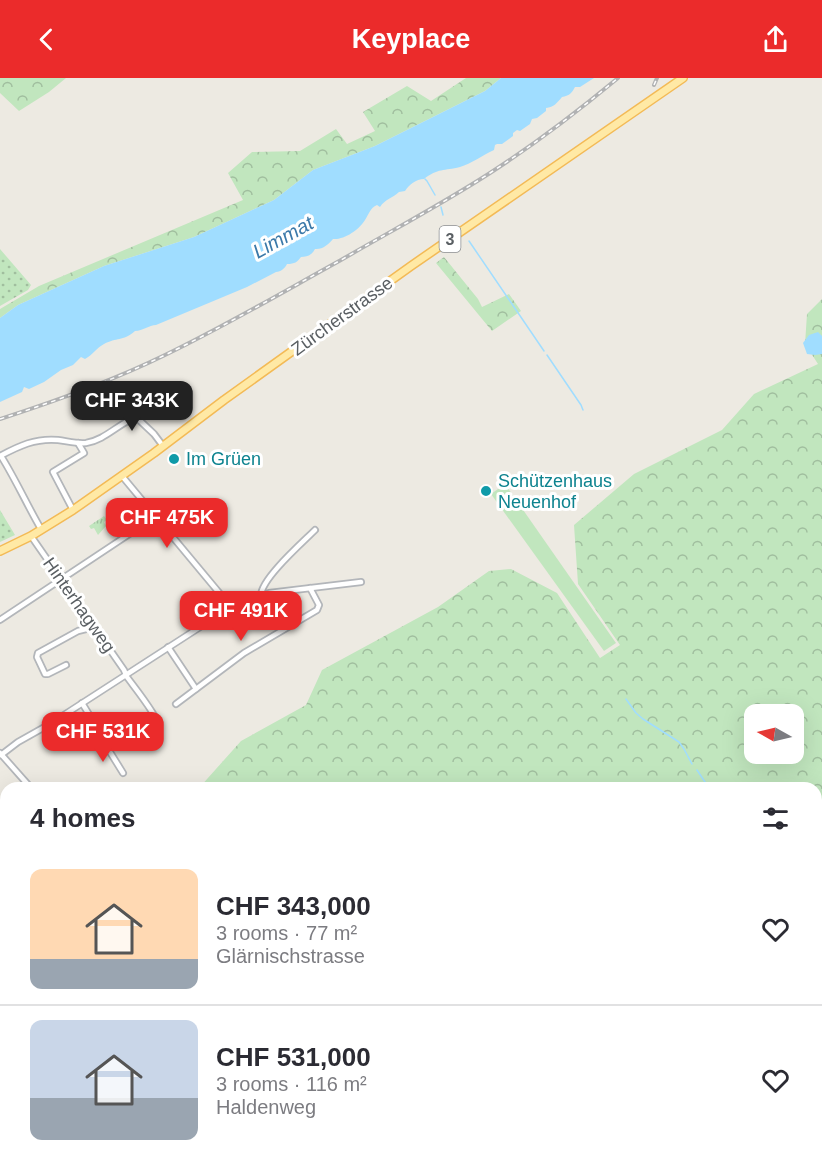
<!DOCTYPE html>
<html lang="en">
<head>
<meta charset="utf-8">
<style>
  :root { --surface:#fff; --page:#f7f7f7; --text:#2b2b33; --muted:#7c7c81; --line:#e1e1e2; --accent:#eb2b2b }
  body { margin:0; font-family:Arial,sans-serif; background:var(--page); color:var(--text); height:100vh; display:flex; flex-direction:column; font-size:22px; white-space:nowrap }
  * { box-sizing:border-box; margin:0 }
  p { font-size:20px; color:var(--muted) }
  .icon { flex:none; width:33px; height:33px; fill:none; stroke:currentColor; stroke-width:2; stroke-linecap:round; stroke-linejoin:round }
  .map { position:relative; flex:1; overflow:hidden }
  .panel { position:absolute; left:0px; top:704px; width:822px; height:386px; display:flex; flex-direction:column; background:var(--surface); border-radius:18px 18px 0 0; box-shadow:0 6px 24px #0002 }
  .panel>* { flex:none }
  .needle { width:39px; rotate:278deg }
  .controls { position:absolute; left:744px; top:626px; display:grid; gap:12px }
  .controls a { display:grid; place-items:center; width:60px; height:60px; border-radius:12px; background:var(--surface); box-shadow:0 6px 24px #0002; font-size:30px }
  .price { position:absolute; translate:-50% -51px; padding:0 14px; border-radius:12px; background:var(--accent); color:#fff; font-size:20px; line-height:39px; filter:drop-shadow(0 2px 3px #0008) }
  .price::after { content:''; position:absolute; left:50%; top:36px; width:18px; height:14px; margin-left:-9px; background:inherit; clip-path:polygon(0 0,100% 0,50% 100%) }
  .price.selected { background:#222; color:#fff }
  ul { padding:0; list-style:none }
  li { display:flex; align-items:center; gap:18px; height:150px; padding:0 30px }
  li+li { border-top:2px solid var(--line) }
  li span { display:grid; place-items:center; flex:none; width:168px; height:120px; border-radius:12px; color:#555 }
  li>.icon { margin-inline-start:auto }
  span .icon { width:72px; height:72px; fill:#fffc; stroke-width:1 }
  li b { font-size:26px }
  h2 { display:flex; justify-content:space-between; align-items:center; height:72px; padding:0 30px; font-size:26px }
  header { display:flex; justify-content:space-between; align-items:center; height:78px; padding:0 30px; background:var(--accent); color:#fff; font-size:27px; font-weight:700 }
  .map>svg:first-child { display:block }
  .grass { fill:url(#grass-dots) }
  .forest { fill:url(#forest-crowns); fill-rule:evenodd }
  .park { fill:url(#park-tufts) }
  .pitch { fill:#c1e6be }
  .water { fill:#a0ddff }
  .lines { fill:none; stroke-linecap:round; stroke-linejoin:round }
  .stream { stroke:#a0ddff; stroke-width:1.5 }
  .street-casing { stroke:#b3b6ba; stroke-width:8 }
  .primary-casing { stroke:#f3ba56; stroke-width:10 }
  .street { stroke:#fff; stroke-width:4.5 }
  .primary { stroke:#ffe9a5; stroke-width:7 }
  .rail-casing { stroke:#b1b2b3; stroke-width:4 }
  .rail { stroke:#fff; stroke-width:1.5; stroke-dasharray:4.5; stroke-linecap:butt }
  .culture-dot { fill:#0f9aa8; stroke:#fff; stroke-width:2 }
  .labels { text-anchor:middle; stroke-width:6; stroke-linejoin:round; paint-order:stroke }
  .shield { fill:#fff; stroke:#8c8f92; stroke-width:1.5 }
  .shield-label { font-size:16px; font-weight:bold; fill:#5a5f63 }
  .street-label { font-size:18px; fill:#5a5f63; stroke:#fff }
  .culture-label { font-size:18px; fill:#0d838f; stroke:#fff; text-anchor:start }
  .water-label { font-size:20px; font-style:italic; fill:#3b79a9; stroke:#fff }
</style>
</head>
<body>
<header><svg class="icon" aria-label="back" viewBox="0 0 24 24"><path d="M15 5l-7 7 7 7"/></svg>Keyplace<svg class="icon" aria-label="share" viewBox="0 0 24 24"><path d="M12 15V3M7 8l5-5 5 5M5 13v7h14v-7"/></svg></header>
<div class="map">
<svg width="822" height="1088" viewBox="0 0 822 1088">
  <defs>
    <pattern id="grass-dots" width="8" height="8" patternUnits="userSpaceOnUse" patternTransform="scale(1.5)"><rect width="8" height="8" fill="#c1e6be"/><path d="M2 2h.1M6 6h.1" fill="none" stroke="#a0be9e" stroke-width="1.8" stroke-linecap="round"/></pattern>
    <pattern id="forest-crowns" width="20" height="18" patternUnits="userSpaceOnUse" patternTransform="scale(1.5)"><rect width="20" height="18" fill="#c1e6be"/><path d="M2 6a3 3 0 1 1 6 0M12 15a3 3 0 1 1 6 0" fill="none" stroke="#a0be9e"/></pattern>
    <pattern id="park-tufts" width="24" height="20" patternUnits="userSpaceOnUse" patternTransform="scale(1.5)"><rect width="24" height="20" fill="#c1e6be"/><path d="M3 7l-1-3M5 7V3M7 7l1-3M15 17l-1-3M17 17v-4M19 17l1-3" fill="none" stroke="#a0be9e"/></pattern>
  </defs>
  <rect width="100%" height="100%" fill="#edeae2"/>
  <g class="grass">
    <polygon points="0,171 31,207 28,212 0,228"/>
    <polygon points="0,432 15,457 0,464"/>
  </g>
  <g class="forest">
    <polygon points="0,0 66,0 49,14 19,33 0,15"/>
    <polygon points="466,0 501,0 485,13 375,68 313,92 274,122 194,159 104,188 18,227 0,240 0,231 39,208 243,122 228,95 252,74 300,73 336,51 347,66 375,53 363,34 407,8 431,23"/>
    <polygon points="444,179 478,221 482,229 509,216 521,233 492,253 436,185"/>
    <path d="M822 221V1088H319L325 1083H816V710H199L241 663 306 627 322 592 438 529 489 493 511 491 557 515 600 580 620 567 578 506 574 447 634 396 722 352 754 316 818 286 805 266 807 236ZM754 636H794V675H754Z"/>
    <polygon points="6,787 6,1083 209,1083 211,1088 0,1088 0,793"/>
  </g>
  <polygon class="park" points="104,438 107,442 104,444 106,448 98,457 94,450 91,451 89,448"/>
  <polygon class="pitch" points="505,406 616,565 604,573 491,416"/>
  <g class="water">
    <path d="M501 0H594L580 9H575C572 15 569 18 562 19 557 25 554 29 546 30V33L537 40 532 41 530 46 520 53 517 52 513 55V58L502 66H497L495 67 494 72C483 77 471 86 460 89 444 93 438 90 424 101 416 101 409 107 405 113L399 114C393 120 385 121 380 129L377 127C370 130 369 136 365 142 359 152 344 162 333 161 329 166 322 172 315 171 312 177 307 179 301 179 297 184 295 186 287 186 285 190 281 194 276 194L247 209 156 247C149 247 143 253 135 253 122 264 117 259 104 266 96 270 93 277 85 281L81 279 73 287 61 292 44 304 29 311 24 309 22 314 0 324V240L18 227 104 188 194 159 274 122 313 92 375 68 485 13Z"/>
    <polygon points="818,254 822,258 822,276 815,277 807,276 803,265 809,257"/>
  </g>
  <g class="lines">
    <g class="stream">
      <polyline points="425,101 427,103 435,117"/>
      <polyline points="441,129 443,137"/>
      <polyline points="469,163 544,273"/>
      <polyline points="547,277 581,327 583,332"/>
      <polyline points="626,621 636,635 643,641 679,664 684,671 692,686"/>
      <polyline points="697,692 709,710"/>
    </g>
    <defs>
      <g id="street">
        <path d="M0 378C19 368 35 360 58 362 67 363 76 366 86 365 105 362 118 346 136 339L154 356 163 368"/>
        <path d="M1 378C16 402 27 427 41 451"/>
        <polyline points="122,398 231,529"/>
        <polyline points="73,432 53,394 84,375 78,365"/>
        <path d="M31 458 124 592 127 599C135 610 157 637 159 648L128 663 109 669 82 625"/>
        <path d="M261 517C262 500 302 465 315 452"/>
        <polyline points="0,542 155,439"/>
        <polyline points="168,569 196,611"/>
        <polyline points="66,587 48,596 45,596 37,579 38,575 78,553 94,549"/>
        <polyline points="176,626 244,575 317,532 319,527 310,510"/>
        <polyline points="109,669 110,674 123,695"/>
        <polyline points="0,675 31,710"/>
        <polyline points="1,677 18,664 50,646 231,529 269,515 361,504"/>
        <polyline points="0,790 6,783"/>
        <polyline points="0,796 6,803"/>
        <polyline points="0,1058 6,1057"/>
        <polyline points="143,1083 149,1088"/>
        <polyline points="171,1088 172,1083"/>
      </g>
      <polyline id="primary" points="0,473 31,458 73,432 154,375 224,322 411,188 683,0"/>
    </defs>
    <use href="#street" class="street-casing"/>
    <use href="#primary" class="primary-casing"/>
    <use href="#street" class="street"/>
    <use href="#primary" class="primary"/>
    <defs>
      <g id="rail">
        <polyline points="654,7 657,0"/>
        <path d="M0 341C56 323 112 303 165 277 225 248 283 214 341 182 391 153 442 126 490 95 535 66 577 34 618 0"/>
      </g>
    </defs>
    <use href="#rail" class="rail-casing"/>
    <use href="#rail" class="rail"/>
  </g>
  <g class="culture-dot">
    <circle cx="174" cy="381" r="6"/>
    <circle cx="486" cy="413" r="6"/>
  </g>
  <g class="labels">
    <rect class="shield" x="439.5" y="148" width="21" height="26" rx="4.5"/>
    <g class="shield-label">
      <text x="450" y="167">3</text>
    </g>
    <g class="street-label">
      <text transform="translate(342 238) rotate(-36)" y="6">Zürcherstrasse</text>
      <text transform="translate(79 527) rotate(55)" y="6">Hinterhagweg</text>
    </g>
    <g class="culture-label">
      <text x="186" y="387">Im Grüen</text>
      <text x="498" y="409">Schützenhaus<tspan x="498" dy="21">Neuenhof</tspan></text>
    </g>
    <g class="water-label">
      <text transform="translate(283 159) rotate(-29)" y="7">Limmat</text>
    </g>
  </g>
</svg>
<div class="controls">
<a><svg class="needle" viewBox="-14 -14 28 28"><path d="M0-13l5 13h-10z" fill="#e53935"/><path d="M0 13l5-13h-10z" fill="#7c7c81"/></svg></a>
</div>
<b class="price selected" style="left:132px;top:354px">CHF 343K</b>
<b class="price" style="left:167px;top:471px">CHF 475K</b>
<b class="price" style="left:241px;top:564px">CHF 491K</b>
<b class="price" style="left:103px;top:685px">CHF 531K</b>
<section class="panel">
<h2>4 homes<svg class="icon" aria-label="filters" viewBox="0 0 24 24"><path d="M4 7h16M4 17h16"/><circle cx="9" cy="7" r="2"/><circle cx="15" cy="17" r="2"/></svg></h2>
<ul>
<li><span style="background:linear-gradient(#ffd9b3 75%,#9aa5b1 0)"><svg class="icon" aria-label="home" viewBox="0 0 24 24"><path d="M3 11l9-7 9 7M6 9v11h12V9"/></svg></span><div><b>CHF 343,000</b><p>3 rooms · 77 m²</p><p>Glärnischstrasse</p></div><svg class="icon" aria-label="heart" viewBox="0 0 24 24"><path d="M12 20l-8-8c-3-5 5-10 8-4 3-6 11-1 8 4z"/></svg></li>
<li><span style="background:linear-gradient(#c9d6e8 65%,#9aa5b1 0)"><svg class="icon" aria-label="home" viewBox="0 0 24 24"><path d="M3 11l9-7 9 7M6 9v11h12V9"/></svg></span><div><b>CHF 531,000</b><p>3 rooms · 116 m²</p><p>Haldenweg</p></div><svg class="icon" aria-label="heart" viewBox="0 0 24 24"><path d="M12 20l-8-8c-3-5 5-10 8-4 3-6 11-1 8 4z"/></svg></li>
</ul>
</section>
</div>
</body>
</html>
